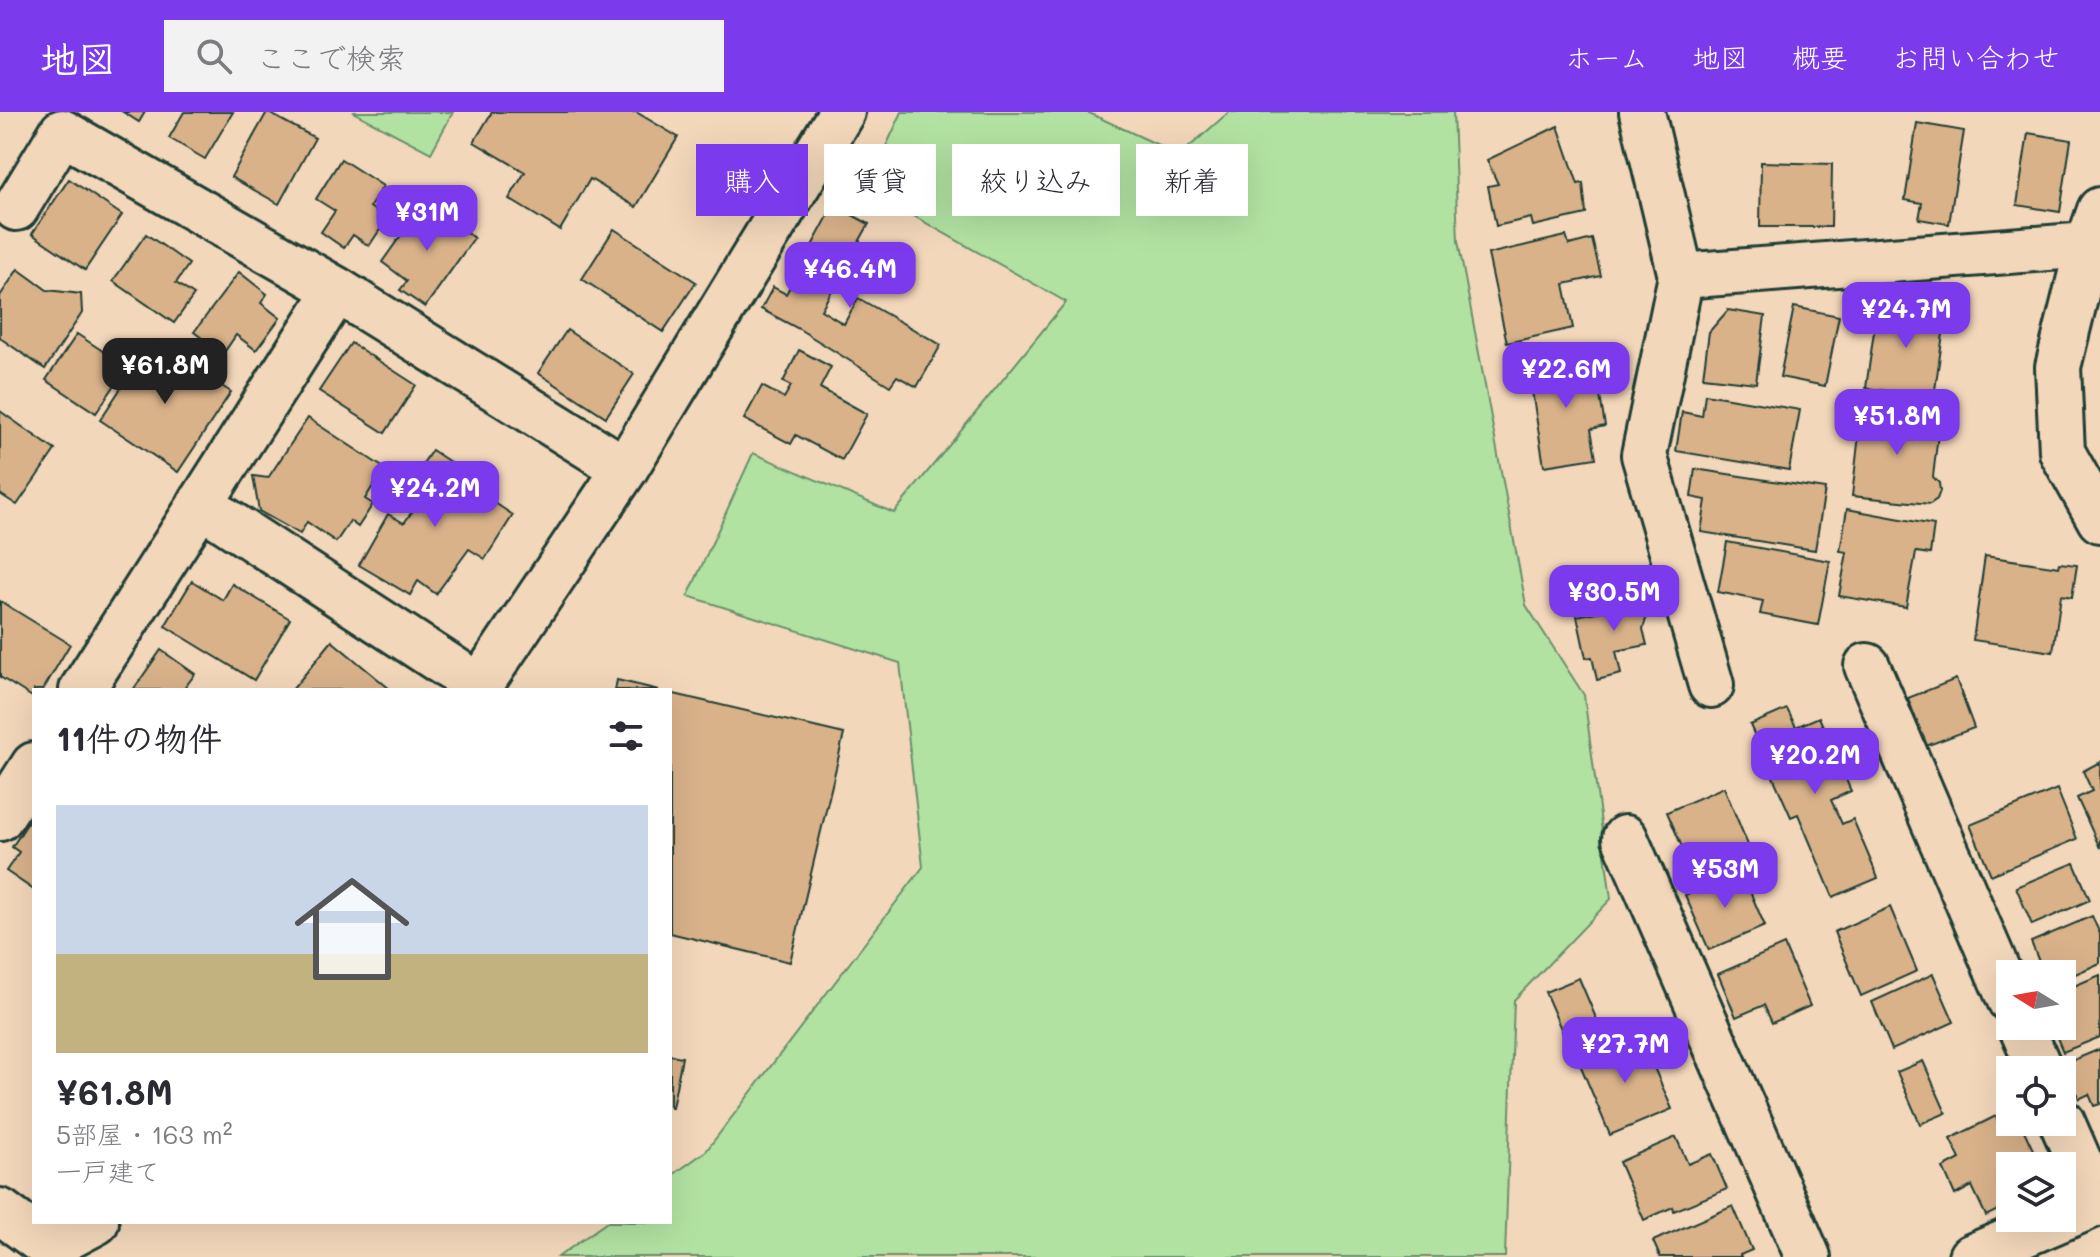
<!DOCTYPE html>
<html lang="ja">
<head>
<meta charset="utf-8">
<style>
  :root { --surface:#fff; --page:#f2f2f3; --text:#2b2b33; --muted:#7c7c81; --line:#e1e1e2; --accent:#7c3aed }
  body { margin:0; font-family:Mali,"Klee One",sans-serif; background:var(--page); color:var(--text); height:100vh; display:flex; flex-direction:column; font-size:30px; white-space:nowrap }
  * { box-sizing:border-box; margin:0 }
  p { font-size:26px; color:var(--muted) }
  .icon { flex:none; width:44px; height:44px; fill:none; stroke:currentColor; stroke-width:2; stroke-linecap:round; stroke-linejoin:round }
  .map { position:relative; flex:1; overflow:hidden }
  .drawer { position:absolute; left:32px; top:576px; width:640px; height:536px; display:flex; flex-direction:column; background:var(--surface); border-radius:0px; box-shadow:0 8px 32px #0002 }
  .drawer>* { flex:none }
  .top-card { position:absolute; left:696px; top:32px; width:760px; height:72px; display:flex; gap:16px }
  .needle { width:52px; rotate:281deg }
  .fabs { position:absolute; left:1996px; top:848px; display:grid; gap:16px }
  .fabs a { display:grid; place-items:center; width:80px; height:80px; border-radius:0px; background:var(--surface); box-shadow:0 8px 32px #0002; font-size:40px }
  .price { position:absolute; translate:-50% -68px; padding:0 18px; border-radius:16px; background:var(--accent); color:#fff; font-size:26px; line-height:52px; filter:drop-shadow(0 2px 4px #0008) }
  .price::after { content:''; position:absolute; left:50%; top:48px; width:24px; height:18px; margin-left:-12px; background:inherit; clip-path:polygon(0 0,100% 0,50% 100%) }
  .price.on { background:#222; color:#fff }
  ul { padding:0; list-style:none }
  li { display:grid; align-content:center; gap:16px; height:424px; padding:0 24px }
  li+li { border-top:2px solid var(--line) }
  li span { display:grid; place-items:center; height:248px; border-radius:0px; color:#555 }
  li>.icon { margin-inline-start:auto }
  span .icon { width:144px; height:144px; fill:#fffc; stroke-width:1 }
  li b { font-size:34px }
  h2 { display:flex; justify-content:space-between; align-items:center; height:96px; padding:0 24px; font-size:34px }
  .tag { padding:0 28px; border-radius:0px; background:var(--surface); box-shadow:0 8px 32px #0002; font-size:28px; line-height:72px }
  .tag.on { background:var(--accent); color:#fff }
  header { display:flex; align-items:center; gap:48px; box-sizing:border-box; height:112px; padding:0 40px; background:var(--accent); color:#fff }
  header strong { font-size:38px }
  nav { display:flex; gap:44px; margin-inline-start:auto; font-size:28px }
  .search { width:560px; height:72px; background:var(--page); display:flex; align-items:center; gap:20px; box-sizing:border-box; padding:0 28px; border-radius:0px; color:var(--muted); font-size:30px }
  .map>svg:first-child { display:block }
  .green { fill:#b2e2a2; stroke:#68906b; stroke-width:2 }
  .building { fill:#d9b28a; stroke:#1f3d34; stroke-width:2 }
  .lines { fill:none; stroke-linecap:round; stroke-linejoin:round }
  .minor-casing { stroke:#1f3d34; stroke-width:50 }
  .minor { stroke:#f3d7ba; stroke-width:44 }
</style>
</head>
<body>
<header>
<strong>地図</strong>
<div class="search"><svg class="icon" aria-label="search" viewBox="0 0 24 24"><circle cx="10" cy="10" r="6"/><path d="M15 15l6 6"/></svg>ここで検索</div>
<nav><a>ホーム</a><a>地図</a><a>概要</a><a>お問い合わせ</a></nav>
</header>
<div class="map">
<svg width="2100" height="1145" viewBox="0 0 2100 1145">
  <rect width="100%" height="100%" fill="#f3d7ba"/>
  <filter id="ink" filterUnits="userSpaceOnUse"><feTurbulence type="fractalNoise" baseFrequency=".0125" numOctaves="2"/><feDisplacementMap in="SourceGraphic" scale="16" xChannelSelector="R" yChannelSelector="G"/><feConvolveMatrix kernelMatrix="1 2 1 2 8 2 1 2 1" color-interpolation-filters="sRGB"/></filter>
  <g filter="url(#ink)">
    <g class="green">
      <polygon points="353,0 453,0 431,41"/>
      <polygon points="902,0 1087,0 1180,43 1229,0 1453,0 1458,129 1526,493 1584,583 1611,787 1514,888 1505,1145 558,1145 607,1110 670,1110 670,1065 706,1039 923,755 900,551 688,484 753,341 894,401 1066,190 866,77"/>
    </g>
    <g class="building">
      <polygon points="123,0 145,0 139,10"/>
      <polygon points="184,0 233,0 205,47 169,26"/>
      <polygon points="267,0 315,26 279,92 231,65"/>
      <polygon points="492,0 636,0 678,25 636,95 590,67 560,118 509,87 525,60 474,30"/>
      <polygon points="1917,11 1964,19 1949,112 1919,107 1922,91 1905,88"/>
      <polygon points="1558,14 1578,72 1583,71 1586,102 1533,114 1531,106 1496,114 1488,74 1498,72 1487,48"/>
      <polygon points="2028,21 2071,28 2060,100 2017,93"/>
      <polygon points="341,47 383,74 370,95 387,107 369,134 353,123 344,136 321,120 335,99 316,87"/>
      <polygon points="1761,50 1832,52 1831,115 1760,115"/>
      <polygon points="69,67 122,103 85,158 32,122"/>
      <polygon points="424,91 474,126 425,195 400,178 407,169 382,150"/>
      <polygon points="834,93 869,112 821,198 844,212 858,186 941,233 917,275 897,264 890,274 799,217 761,197 773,175 786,182"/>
      <polygon points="614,117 696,170 663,220 582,167"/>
      <polygon points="146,122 189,152 176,171 194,183 174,211 113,169"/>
      <polygon points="1566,124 1569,133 1592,127 1601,164 1564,172 1573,216 1507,231 1488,142"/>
      <polygon points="18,157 47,178 81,182 82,201 45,257 0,226 0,184"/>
      <polygon points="239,160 267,182 261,191 280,206 256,238 236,223 223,242 194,220"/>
      <polygon points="1878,191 1946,201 1934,285 1866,276"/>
      <polygon points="1794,195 1839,204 1825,274 1780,265"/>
      <polygon points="1728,198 1765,204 1756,271 1703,265 1709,220"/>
      <polygon points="567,218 634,262 606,305 538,261"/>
      <polygon points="77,222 127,255 96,301 46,268"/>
      <polygon points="152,229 231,280 178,360 100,308"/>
      <polygon points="351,231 416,273 385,321 319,279"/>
      <polygon points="799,238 831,255 820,276 867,302 842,348 796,323 791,332 744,307 762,274 784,286 791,274 783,270"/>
      <polygon points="1580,245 1583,262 1596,260 1605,314 1591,317 1596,346 1544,354 1528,254"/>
      <polygon points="1705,282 1800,298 1789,358 1676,339 1682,300 1702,304"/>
      <polygon points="1862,296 1940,305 1933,365 1939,371 1940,379 1937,387 1930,392 1852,384"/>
      <polygon points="0,299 55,338 17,393 0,382"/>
      <polygon points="308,306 384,356 365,387 373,392 358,415 350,409 336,430 307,410 300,422 259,399 253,364 268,366"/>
      <polygon points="432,338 468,362 463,370 513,403 485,447 469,437 436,482 418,469 410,483 359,453 388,402 404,411 419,390 404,380"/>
      <polygon points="1695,357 1825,377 1815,438 1701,420 1706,388 1691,385"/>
      <polygon points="1847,397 1934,413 1930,442 1916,440 1906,495 1839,484 1847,440 1840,439"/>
      <polygon points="1727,430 1830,449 1818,513 1760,502 1763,489 1718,480"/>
      <polygon points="1985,444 2059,455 2060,451 2077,453 2072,485 2061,483 2053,540 1973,528"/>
      <polygon points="192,469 223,488 232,472 290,507 254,568 165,514"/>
      <polygon points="1634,478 1653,484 1643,517 1647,533 1616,539 1621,562 1597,568 1592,545 1586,546 1577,504 1629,493"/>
      <polygon points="0,489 70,532 43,578 34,578 34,586 0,565"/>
      <polygon points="332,529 391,578 292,578"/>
      <polygon points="161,538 195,562 183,578 133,578"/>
      <polygon points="1956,567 1974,616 1926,634 1908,586"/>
      <polygon points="617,568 659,578 615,578"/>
      <polygon points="670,581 844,622 790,850 670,821"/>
      <polygon points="1787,597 1796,615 1819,605 1851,679 1831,688 1842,712 1853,707 1878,766 1833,785 1798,702 1791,705 1750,613"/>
      <polygon points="2100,650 2100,736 2077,686 2092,679 2083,659"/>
      <polygon points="1724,675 1750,738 1694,763 1667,700"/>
      <polygon points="2057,677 2077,727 1991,763 1970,713"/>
      <polygon points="34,701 34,778 6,759 19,740 12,735"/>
      <polygon points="2074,751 2090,788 2032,813 2016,775"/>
      <polygon points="1741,759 1765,814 1709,838 1685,783"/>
      <polygon points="1890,795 1917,859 1861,884 1834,820"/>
      <polygon points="2092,804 2100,822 2100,851 2062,868 2062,862 2044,862 2031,830"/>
      <polygon points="1784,833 1810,894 1772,911 1764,893 1736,905 1718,862"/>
      <polygon points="1933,862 1954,910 1892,938 1872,890"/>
      <polygon points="2100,863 2100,925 2063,940 2052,914 2062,914 2062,879"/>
      <polygon points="1579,866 1604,925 1571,940 1545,880"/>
      <polygon points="1640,923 1672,997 1610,1023 1579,950"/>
      <polygon points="2100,937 2100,992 2094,994 2089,982 2079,987 2064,952"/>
      <polygon points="670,943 682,945 672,996 670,996"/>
      <polygon points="1923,949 1946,1001 1920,1012 1897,960"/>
      <polygon points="1996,1004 1998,1010 2010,1004 2010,1010 2020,1010 2035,1042 2017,1050 2019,1054 2010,1054 2010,1092 1986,1104 1972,1074 1955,1083 1943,1056 1960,1047 1950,1027"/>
      <polygon points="1676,1025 1688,1052 1712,1042 1727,1077 1674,1099 1673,1095 1644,1108 1619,1050"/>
      <polygon points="1733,1094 1752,1138 1740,1143 1741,1145 1660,1145 1653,1129"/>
    </g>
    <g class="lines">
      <defs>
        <g id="minor">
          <polyline points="1642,0 1681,164 2088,133 2100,98"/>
          <polyline points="16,96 62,20 337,178 625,357"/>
          <polyline points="2100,132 2088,133 2058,255 2062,340 2100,408"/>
          <polyline points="1681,164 1644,343 1711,573"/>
          <polyline points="200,392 479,574"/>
          <polyline points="1867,554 2010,888"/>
          <polyline points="82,578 337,178"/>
          <polyline points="477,578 625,357 842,0"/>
          <polyline points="0,706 34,653"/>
          <polyline points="1625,726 1808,1145"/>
          <polyline points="2021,914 2040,958"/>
          <polyline points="2062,1010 2097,1091"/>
          <polyline points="0,1099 49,1135"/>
          <polyline points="49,1135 96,1110"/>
          <polyline points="1971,1145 2100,1090"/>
        </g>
      </defs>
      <use href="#minor" class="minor-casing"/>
      <use href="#minor" class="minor"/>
    </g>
  </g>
</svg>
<div class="fabs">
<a><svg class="needle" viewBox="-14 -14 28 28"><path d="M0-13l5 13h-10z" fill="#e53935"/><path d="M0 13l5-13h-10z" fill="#7c7c81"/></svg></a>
<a><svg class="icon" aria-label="locate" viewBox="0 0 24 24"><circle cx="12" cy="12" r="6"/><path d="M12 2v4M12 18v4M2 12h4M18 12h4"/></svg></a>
<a><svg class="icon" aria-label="layers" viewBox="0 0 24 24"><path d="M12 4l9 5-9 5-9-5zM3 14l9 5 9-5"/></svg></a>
</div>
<b class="price" style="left:427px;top:141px">¥31M</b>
<b class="price" style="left:850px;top:198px">¥46.4M</b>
<b class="price" style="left:1906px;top:238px">¥24.7M</b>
<b class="price on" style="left:165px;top:294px">¥61.8M</b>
<b class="price" style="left:1566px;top:298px">¥22.6M</b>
<b class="price" style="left:1897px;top:345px">¥51.8M</b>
<b class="price" style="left:435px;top:417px">¥24.2M</b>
<b class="price" style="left:1614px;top:521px">¥30.5M</b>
<b class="price" style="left:1815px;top:684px">¥20.2M</b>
<b class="price" style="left:1725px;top:798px">¥53M</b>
<b class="price" style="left:1625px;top:973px">¥27.7M</b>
<div class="top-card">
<a class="tag on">購入</a>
<a class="tag">賃貸</a>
<a class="tag">絞り込み</a>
<a class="tag">新着</a>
</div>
<section class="drawer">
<h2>11件の物件<svg class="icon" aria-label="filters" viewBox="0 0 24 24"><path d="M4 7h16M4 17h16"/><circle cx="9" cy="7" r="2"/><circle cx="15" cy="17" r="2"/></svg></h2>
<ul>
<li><span style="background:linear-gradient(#c9d6e8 60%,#c2b280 0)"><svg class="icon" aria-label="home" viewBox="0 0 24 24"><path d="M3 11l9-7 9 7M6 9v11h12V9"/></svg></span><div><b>¥61.8M</b><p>5部屋 · 163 m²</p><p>一戸建て</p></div></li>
</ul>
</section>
</div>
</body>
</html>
